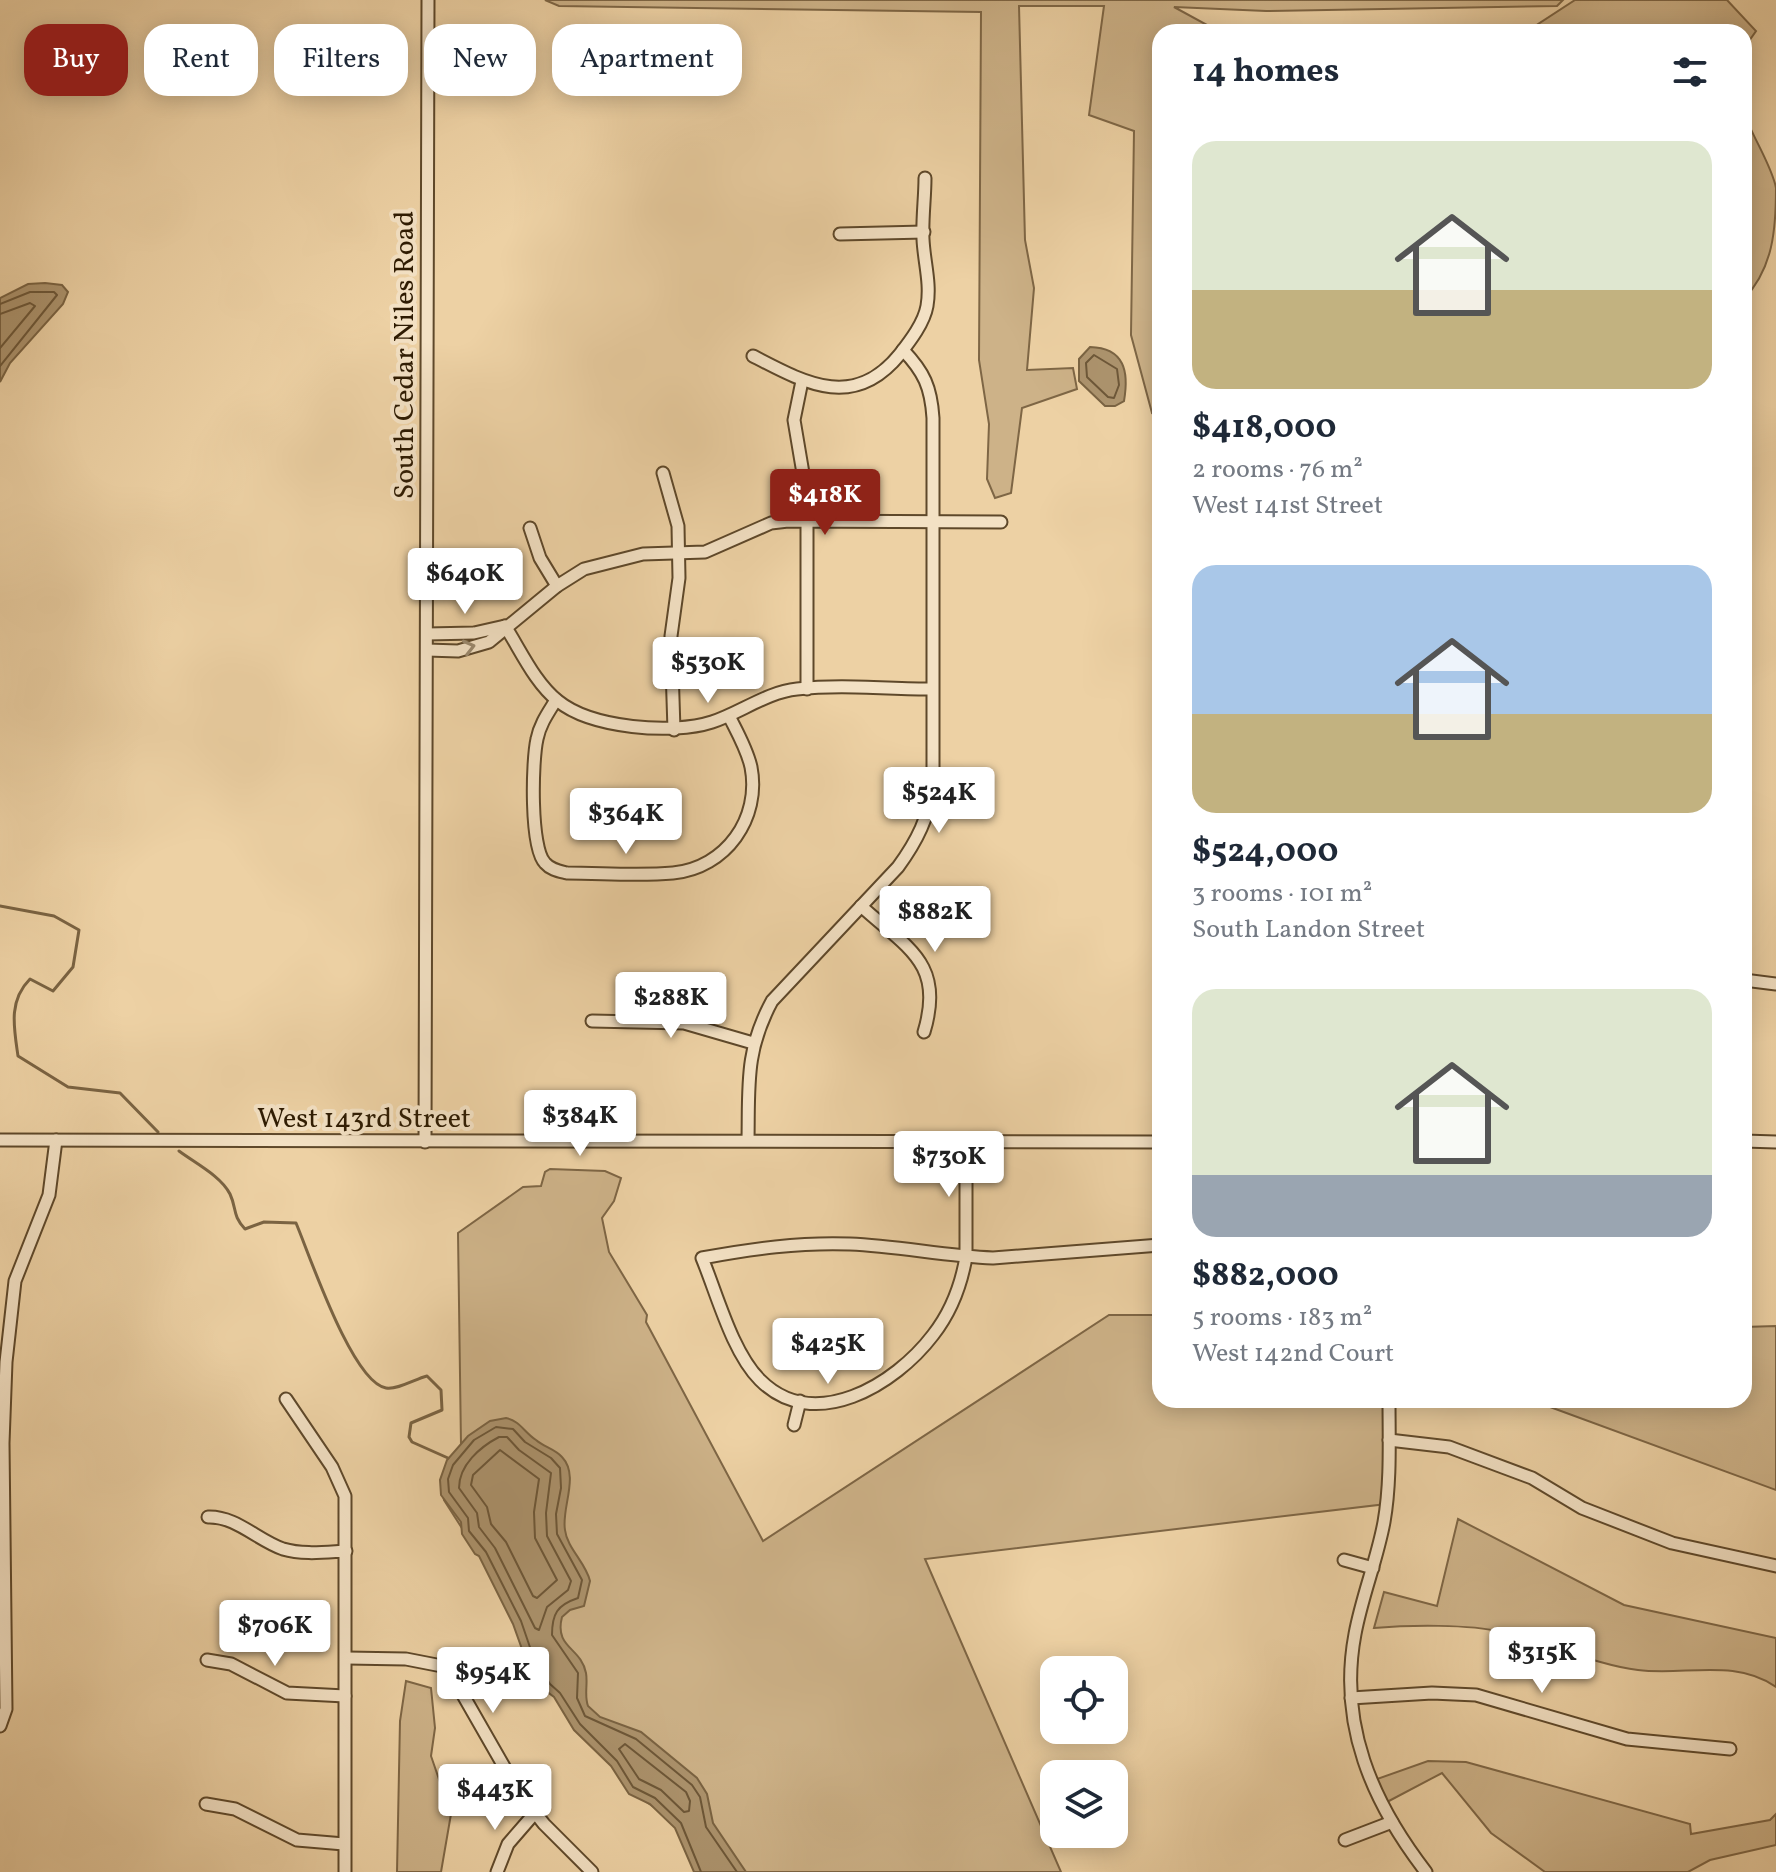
<!DOCTYPE html>
<html lang="en">
<head>
<meta charset="utf-8">
<style>
  :root { --surface:#fff; --page:#f2f2f3; --text:#1f2937; --muted:#747a83; --accent:#8f2418 }
  body { margin:0; font-family:Vollkorn,serif; background:var(--page); color:var(--text); height:100vh; display:flex; flex-direction:column; font-size:30px; white-space:nowrap }
  * { box-sizing:border-box; margin:0 }
  p { font-size:26px; color:var(--muted) }
  .icon { flex:none; width:44px; height:44px; fill:none; stroke:currentColor; stroke-width:2; stroke-linecap:round; stroke-linejoin:round }
  .map { position:relative; flex:1; overflow:hidden }
  .sheet { position:absolute; left:1152px; top:24px; width:600px; height:1384px; display:flex; flex-direction:column; background:var(--surface); border-radius:24px; box-shadow:0 4px 20px #0003 }
  .sheet>* { flex:none }
  .top-card { position:absolute; left:24px; top:24px; width:760px; height:72px; display:flex; gap:16px }
  .buttons { position:absolute; left:1040px; top:1656px; display:grid; gap:16px }
  .buttons a { display:grid; place-items:center; width:88px; height:88px; border-radius:16px; background:var(--surface); box-shadow:0 4px 20px #0003; font-size:40px }
  .price { position:absolute; translate:-50% -68px; padding:0 18px; border-radius:8px; background:#fff; color:#222; font-size:26px; line-height:52px; filter:drop-shadow(0 2px 4px #0008) }
  .price::after { content:''; position:absolute; left:50%; top:48px; width:24px; height:18px; margin-left:-12px; background:inherit; clip-path:polygon(0 0,100% 0,50% 100%) }
  .price.on { background:var(--accent); color:#fff }
  ul { padding:0; list-style:none }
  li { display:grid; align-content:center; gap:16px; height:424px; padding:0 40px }
  li span { display:grid; place-items:center; height:248px; border-radius:24px; color:#555 }
  li>.icon { margin-inline-start:auto }
  span .icon { width:144px; height:144px; fill:#fffc; stroke-width:1 }
  li b { font-size:34px }
  h2 { display:flex; justify-content:space-between; align-items:center; height:96px; padding:0 40px; font-size:34px }
  .chip { padding:0 28px; border-radius:24px; background:var(--surface); box-shadow:0 4px 20px #0003; font-size:28px; line-height:72px }
  .chip.on { background:var(--accent); color:#fff }
  .map>svg:first-child { display:block }
  .green { fill:#cdb288; stroke:#7e6645; stroke-width:2 }
  .water { fill:#ac936d; stroke:#7a6342; stroke-width:2 }
  .lines { fill:none; stroke-linecap:round; stroke-linejoin:round }
  .shore { stroke:#6d5738; stroke-width:2 }
  .stream { stroke:#7a6342; stroke-width:3 }
  .street-casing { stroke:#5e482a; stroke-width:15 }
  .street { stroke:#f3e1c4; stroke-width:11 }
  .oneway { stroke:#9a886d }
  .labels { text-anchor:middle; stroke-width:8; stroke-linejoin:round; paint-order:stroke }
  .street-label { font-size:28px; fill:#2e1b02; stroke:#f3e1c4 }
</style>
</head>
<body>
<div class="map">
<svg width="1776" height="1872" viewBox="0 0 1776 1872">
  <rect width="100%" height="100%" fill="#edd1a4"/>
  <filter id="stains"><feTurbulence type="fractalNoise" baseFrequency=".0025" numOctaves="4"/><feColorMatrix values="0 0 0 0 .2 0 0 0 0 .09 0 0 0 0 .02 0 0 0 .5 -.17"/></filter>
  <radialGradient id="worn" r=".72"><stop offset=".6" stop-color="#630" stop-opacity="0"/><stop offset="1" stop-color="#630" stop-opacity=".3"/></radialGradient>
  <g class="green">
    <polygon points="545,0 1563,0 1557,6 1266,11 1174,7 1209,26 1208,32 1160,32 1160,410 1152,413 1131,335 1134,131 1089,115 1104,6 1019,6 1025,240 1034,288 1027,370 1073,368 1077,389 1022,408 1011,493 995,498 987,479 989,424 979,360 981,12 559,6"/>
    <polygon points="1575,0 1727,0 1756,31 1744,48 1744,32 1526,32"/>
    <path d="M1744 113C1752 136 1772 166 1776 188 1776 230 1773 268 1744 299Z"/>
    <path d="M550 1169 605 1171 621 1178 614 1201 602 1218 609 1252 647 1315 646 1322 763 1541 1109 1315H1160V1400H1388L1386 1504 925 1559 1061 1872H699L681 1826 628 1789 444 1500C438 1477 445 1463 461 1445L458 1233 523 1187 541 1186 545 1172Z"/>
    <polygon points="1776,1326 1776,1490 1531,1400 1744,1400 1744,1327"/>
    <path d="M1458 1519 1624 1605 1776 1638V1687C1735 1658 1684 1676 1638 1670 1597 1665 1545 1642 1502 1632 1469 1624 1409 1625 1374 1628L1384 1592 1437 1606Z"/>
    <polygon points="406,1681 431,1688 435,1728 431,1756 451,1814 441,1872 397,1872 400,1721"/>
    <polygon points="1428,1761 1466,1762 1690,1824 1691,1834 1770,1820 1776,1814 1776,1845 1710,1860 1688,1872 1545,1872 1491,1833 1442,1773 1387,1802 1377,1779"/>
  </g>
  <g class="water">
    <polygon points="45,283 62,285 68,292 63,304 10,363 0,382 0,298 28,284"/>
    <path d="M1090 347C1125 348 1129 372 1124 401L1115 406H1105L1079 381V359Z"/>
    <path d="M506 1418C520 1421 524 1432 536 1440 544 1447 555 1449 562 1457 580 1476 561 1508 565 1530 567 1548 586 1563 590 1581L584 1606 570 1610 562 1617C554 1648 581 1647 586 1673 588 1684 584 1695 588 1706L600 1717 641 1732 697 1778 707 1794 713 1823 746 1872H694L675 1828 650 1804 629 1794 611 1766 574 1730 554 1697 542 1688 527 1663 513 1624 479 1556 475 1554 462 1534 461 1522 441 1495 440 1480 447 1460 468 1436 490 1421Z"/>
  </g>
  <g class="lines">
    <g class="shore">
      <polyline points="0,304 30,292 54,292 57,295 0,366"/>
      <polyline points="0,314 30,303 35,306 0,348"/>
      <polygon points="1094,355 1117,369 1119,385 1114,398 1108,397 1087,377 1086,363"/>
      <path d="M499 1437H507L519 1450 551 1473 546 1513 547 1536 571 1581 568 1590 547 1607 539 1630 535 1628 495 1548 479 1527 477 1513 459 1488C459 1465 480 1447 499 1437Z"/>
      <polygon points="500,1450 539,1479 534,1512 535,1538 557,1580 537,1598 533,1596 506,1542 491,1524 487,1507 471,1485 473,1475"/>
      <polygon points="625,1744 686,1792 690,1801 689,1811 684,1812 661,1790 639,1779 619,1749"/>
      <path d="M701 1872 681 1823 655 1798 633 1787 617 1761 580 1724 560 1693 550 1684 534 1659 521 1621 486 1552 469 1531 468 1518 449 1492 448 1479 453 1465 474 1440 496 1427 513 1429 525 1442 551 1458 560 1468 561 1488 556 1514 557 1534 582 1580 578 1598C557 1605 552 1614 552 1635L578 1673 577 1698 585 1716 636 1739 692 1785 700 1797 706 1827 737 1872"/>
    </g>
    <g class="stream">
      <path d="M0 906 54 916 79 930 73 967 53 991 30 979C8 1001 14 1028 18 1056L68 1087 120 1093 158 1132"/>
      <path d="M179 1151C195 1163 221 1176 230 1194 237 1209 232 1215 245 1229L264 1222 296 1223C310 1256 352 1382 386 1388 398 1390 415 1379 427 1376L441 1390 442 1410 411 1423 409 1437 412 1442 448 1458"/>
    </g>
    <defs>
      <g id="street">
        <polyline points="840,234 924,232"/>
        <path d="M753 356C805 383 854 411 900 354 910 341 924 323 927 306 931 283 924 262 923 239 922 219 925 198 925 178"/>
        <polyline points="802,381 794,420 807,497 807,689"/>
        <polyline points="663,473 678,526 679,578 671,636 674,730"/>
        <polyline points="530,528 540,558 557,586"/>
        <path d="M505 626C521 651 535 683 558 701 591 728 672 735 712 722 740 713 767 692 797 689 841 684 888 689 932 689"/>
        <polyline points="427,634 474,633 505,626"/>
        <polyline points="427,650 458,651 489,642 557,586 584,569 643,554 705,552 771,523 788,521 1001,522"/>
        <path d="M556 700C548 713 540 724 537 739 532 761 530 848 545 863 551 870 559 871 567 873 602 873 638 876 673 873 726 868 761 818 751 767 747 749 737 732 729 716"/>
        <path d="M861 906C907 948 945 963 924 1032"/>
        <polyline points="1744,980 1776,984"/>
        <polyline points="592,1021 684,1023 753,1043"/>
        <polyline points="0,1140 1160,1142"/>
        <path d="M748 1140C749 1085 745 1051 772 1001L898 867C917 841 929 817 933 785V418C931 387 924 372 903 350"/>
        <polyline points="1744,1141 1776,1142"/>
        <polyline points="425,1142 428,0"/>
        <path d="M966 1142V1257C961 1286 951 1312 933 1335 895 1385 814 1434 760 1380 732 1352 717 1294 702 1258 751 1249 800 1242 850 1244 898 1246 945 1256 993 1258L1160 1245"/>
        <polyline points="286,1399 332,1467 345,1496 345,1872"/>
        <path d="M1389 1400C1389 1440 1391 1482 1384 1522 1377 1560 1362 1596 1355 1634 1338 1724 1372 1802 1426 1872"/>
        <polyline points="794,1425 800,1401"/>
        <polyline points="1389,1440 1449,1447 1532,1478 1582,1508 1672,1543 1776,1566"/>
        <path d="M208 1517C236 1516 257 1540 283 1549 303 1555 326 1552 346 1551"/>
        <polyline points="1344,1560 1373,1568"/>
        <polyline points="347,1658 406,1659 447,1667 518,1791 544,1824 592,1872"/>
        <polyline points="207,1660 231,1664 287,1693 345,1696"/>
        <polyline points="1351,1698 1432,1693 1476,1695 1627,1739 1730,1749"/>
        <polyline points="0,1726 6,1709 3,1443 6,1362 15,1281 49,1195 56,1140"/>
        <polyline points="206,1804 235,1809 297,1840 344,1844"/>
        <polyline points="1345,1840 1392,1822"/>
        <polyline points="497,1872 508,1844 534,1814"/>
      </g>
    </defs>
    <use href="#street" class="street-casing"/>
    <use href="#street" class="street"/>
  </g>
  <defs><path id="oneway-chevron" d="M-2-3.5L2.5 0L-2 3.5" fill="none" stroke-width="1.6" stroke-linecap="round" stroke-linejoin="round" transform="scale(2)"/></defs>
  <use class="oneway" href="#oneway-chevron" transform="translate(469 647) rotate(-14)"/>
  <g class="labels">
    <g class="street-label">
      <text transform="translate(403 355) rotate(-90)" y="10">South Cedar Niles Road</text>
      <text x="364" y="1127">West 143rd Street</text>
    </g>
  </g>
  <rect width="100%" height="100%" filter="url(#stains)"/>
  <rect width="100%" height="100%" fill="url(#worn)"/>
</svg>
<div class="buttons">
<a><svg class="icon" aria-label="locate" viewBox="0 0 24 24"><circle cx="12" cy="12" r="6"/><path d="M12 2v4M12 18v4M2 12h4M18 12h4"/></svg></a>
<a><svg class="icon" aria-label="layers" viewBox="0 0 24 24"><path d="M12 4l9 5-9 5-9-5zM3 14l9 5 9-5"/></svg></a>
</div>
<b class="price on" style="left:825px;top:537px">$418K</b>
<b class="price" style="left:465px;top:616px">$640K</b>
<b class="price" style="left:708px;top:705px">$530K</b>
<b class="price" style="left:939px;top:835px">$524K</b>
<b class="price" style="left:626px;top:856px">$364K</b>
<b class="price" style="left:935px;top:954px">$882K</b>
<b class="price" style="left:671px;top:1040px">$288K</b>
<b class="price" style="left:580px;top:1158px">$384K</b>
<b class="price" style="left:949px;top:1199px">$730K</b>
<b class="price" style="left:828px;top:1386px">$425K</b>
<b class="price" style="left:275px;top:1668px">$706K</b>
<b class="price" style="left:1542px;top:1695px">$315K</b>
<b class="price" style="left:493px;top:1715px">$954K</b>
<b class="price" style="left:495px;top:1832px">$443K</b>
<div class="top-card">
<a class="chip on">Buy</a>
<a class="chip">Rent</a>
<a class="chip">Filters</a>
<a class="chip">New</a>
<a class="chip">Apartment</a>
</div>
<section class="sheet">
<h2>14 homes<svg class="icon" aria-label="filters" viewBox="0 0 24 24"><path d="M4 7h16M4 17h16"/><circle cx="9" cy="7" r="2"/><circle cx="15" cy="17" r="2"/></svg></h2>
<ul>
<li><span style="background:linear-gradient(#dfe7d0 60%,#c2b280 0)"><svg class="icon" aria-label="home" viewBox="0 0 24 24"><path d="M3 11l9-7 9 7M6 9v11h12V9"/></svg></span><div><b>$418,000</b><p>2 rooms · 76 m²</p><p>West 141st Street</p></div></li>
<li><span style="background:linear-gradient(#a9c7e8 60%,#c2b280 0)"><svg class="icon" aria-label="home" viewBox="0 0 24 24"><path d="M3 11l9-7 9 7M6 9v11h12V9"/></svg></span><div><b>$524,000</b><p>3 rooms · 101 m²</p><p>South Landon Street</p></div></li>
<li><span style="background:linear-gradient(#dfe7d0 75%,#9aa5b1 0)"><svg class="icon" aria-label="home" viewBox="0 0 24 24"><path d="M3 11l9-7 9 7M6 9v11h12V9"/></svg></span><div><b>$882,000</b><p>5 rooms · 183 m²</p><p>West 142nd Court</p></div></li>
</ul>
</section>
</div>
</body>
</html>
